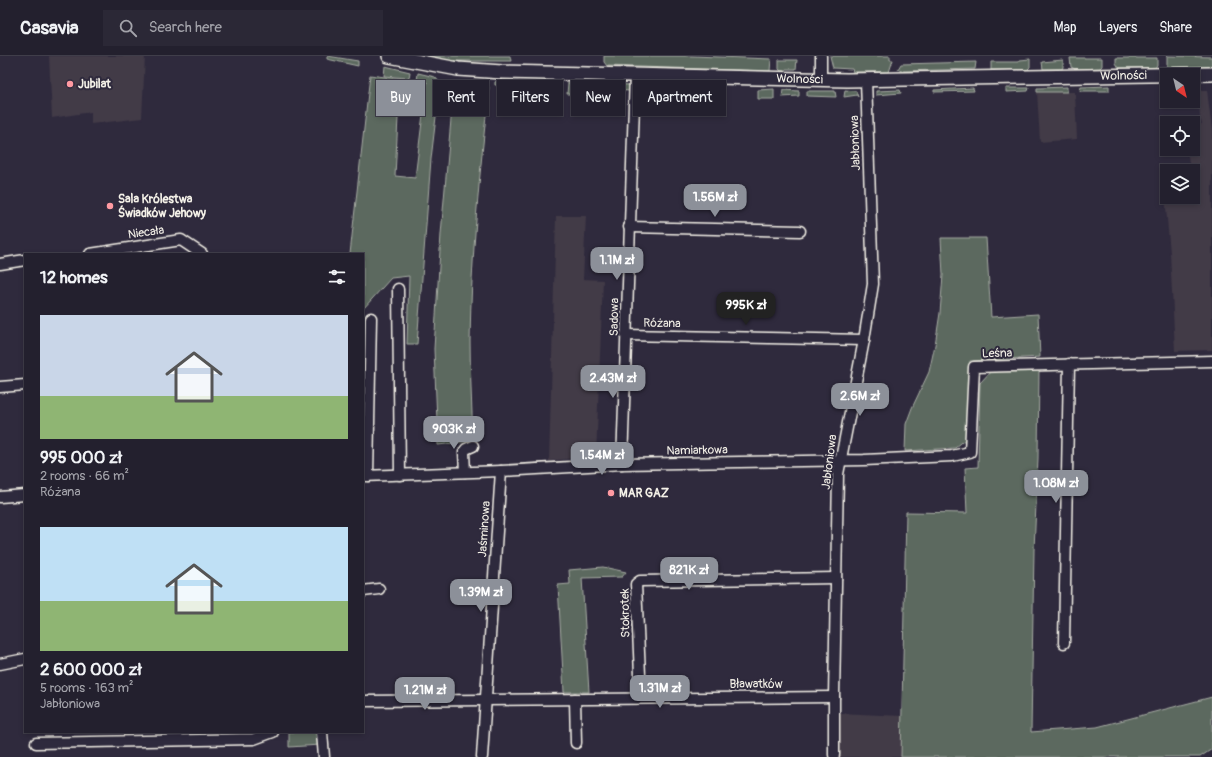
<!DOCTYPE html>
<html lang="en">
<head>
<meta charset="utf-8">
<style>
  :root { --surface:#23202e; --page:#2b2836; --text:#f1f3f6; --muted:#a3a3aa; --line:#403e4a; --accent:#8c9099 }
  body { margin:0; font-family:Pangolin,sans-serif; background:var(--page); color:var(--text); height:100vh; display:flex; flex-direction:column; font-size:15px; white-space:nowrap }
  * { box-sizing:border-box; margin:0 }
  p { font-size:13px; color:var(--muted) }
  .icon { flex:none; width:22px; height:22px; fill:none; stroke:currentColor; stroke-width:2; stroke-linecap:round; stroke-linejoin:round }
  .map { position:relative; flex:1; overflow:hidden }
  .details { position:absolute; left:24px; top:197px; width:340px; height:480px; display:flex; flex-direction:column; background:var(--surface); border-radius:0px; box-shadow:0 2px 6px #0003,0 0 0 1px var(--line) }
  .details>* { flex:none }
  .guide { position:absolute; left:376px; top:24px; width:380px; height:36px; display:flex; gap:8px }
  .needle { width:26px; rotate:145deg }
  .tools { position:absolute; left:1160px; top:12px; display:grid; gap:8px }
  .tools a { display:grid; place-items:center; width:40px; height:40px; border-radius:0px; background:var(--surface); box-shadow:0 2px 6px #0003,0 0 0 1px var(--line); font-size:20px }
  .price { position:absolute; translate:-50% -34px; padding:0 9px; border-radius:8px; background:var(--accent); color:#fff; font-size:13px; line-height:26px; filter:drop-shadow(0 1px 2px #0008) }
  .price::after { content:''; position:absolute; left:50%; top:24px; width:12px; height:9px; margin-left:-6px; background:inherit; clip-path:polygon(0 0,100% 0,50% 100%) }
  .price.on { background:#222; color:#fff }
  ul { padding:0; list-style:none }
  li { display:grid; align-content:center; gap:8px; height:212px; padding:0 16px }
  li span { display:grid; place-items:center; height:124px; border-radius:0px; color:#555 }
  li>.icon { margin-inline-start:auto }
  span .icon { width:72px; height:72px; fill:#fffc; stroke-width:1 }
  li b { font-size:17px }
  h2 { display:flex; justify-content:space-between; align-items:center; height:48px; padding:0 16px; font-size:17px }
  .pill { padding:0 14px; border-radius:0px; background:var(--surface); box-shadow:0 2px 6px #0003,0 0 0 1px var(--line); font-size:14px; line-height:36px }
  .pill.on { background:var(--accent); color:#fff }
  header { display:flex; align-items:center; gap:24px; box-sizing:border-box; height:56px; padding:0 20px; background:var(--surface); border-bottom:1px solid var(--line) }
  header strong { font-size:19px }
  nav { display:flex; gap:22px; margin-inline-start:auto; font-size:14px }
  .search { width:280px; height:36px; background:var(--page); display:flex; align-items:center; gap:10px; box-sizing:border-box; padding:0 14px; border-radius:0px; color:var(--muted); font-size:15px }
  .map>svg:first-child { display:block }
  .built { fill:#423a47 }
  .green { fill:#5b695f; stroke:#a8ada4 }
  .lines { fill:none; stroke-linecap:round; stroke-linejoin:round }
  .minor-casing { stroke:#f4f1e8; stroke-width:13 }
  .tertiary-casing { stroke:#f4f1e8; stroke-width:16 }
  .minor { stroke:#2f2a3d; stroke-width:10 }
  .tertiary { stroke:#2f2a3d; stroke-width:13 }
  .poi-dot { fill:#ff9aa2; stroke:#2f2a3d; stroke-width:1.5 }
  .labels { text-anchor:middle; stroke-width:4; stroke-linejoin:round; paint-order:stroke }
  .street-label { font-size:12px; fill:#f4f1e8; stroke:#2f2a3d }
  .poi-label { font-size:12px; font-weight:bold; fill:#f4f1e8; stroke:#2f2a3d; text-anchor:start }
</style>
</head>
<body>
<header>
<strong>Casavia</strong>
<div class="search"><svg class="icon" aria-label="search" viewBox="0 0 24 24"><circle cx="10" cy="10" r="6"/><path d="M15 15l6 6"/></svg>Search here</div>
<nav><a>Map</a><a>Layers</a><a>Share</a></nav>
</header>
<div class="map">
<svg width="1212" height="701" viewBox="0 0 1212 701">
  <rect width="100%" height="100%" fill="#2f2a3d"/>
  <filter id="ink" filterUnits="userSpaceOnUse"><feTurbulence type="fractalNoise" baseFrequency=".025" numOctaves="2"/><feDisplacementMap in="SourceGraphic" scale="8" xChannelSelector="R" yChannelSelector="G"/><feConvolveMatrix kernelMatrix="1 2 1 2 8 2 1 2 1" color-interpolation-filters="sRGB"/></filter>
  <g filter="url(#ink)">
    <g class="built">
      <polygon points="49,0 145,0 142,62 91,68 91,56 52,62"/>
      <polygon points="1199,34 1207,34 1212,74 1212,294 1175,295 1170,197 1163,118 1167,117 1167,141 1193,141 1193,115 1183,115 1190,114 1187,93 1193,93 1193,69 1202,68 1200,63"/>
      <polygon points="1037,36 1075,36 1077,83 1040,86"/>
      <polygon points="556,160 586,160 583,223 603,224 596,401 586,401 549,405"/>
      <polygon points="840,657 902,660 901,701 838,701"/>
    </g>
    <g class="green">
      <polygon points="327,0 358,5 358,10 327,3"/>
      <polygon points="425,0 510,0 511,5 451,5"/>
      <polygon points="604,0 692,0 771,3 770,15 607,10 604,6"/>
      <polygon points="830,0 890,0 890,4 893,4 889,16 853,16 852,13 833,12"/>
      <polygon points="1167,0 1212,1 1212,11 1167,12"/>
      <polygon points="1070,2 1102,2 1102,10 1100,12 1075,13 1071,11"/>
      <polygon points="1116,2 1157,2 1157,9 1155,12 1119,12 1116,7"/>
      <polygon points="1030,3 1030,11 1027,14 991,14 991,6 1019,6 1020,4"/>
      <polygon points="779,4 797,4 796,13 786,13 786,15 781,15 779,13"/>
      <polygon points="1063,4 1063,11 1062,13 1043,13 1042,6"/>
      <polygon points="976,6 975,13 901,15 898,13 901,8"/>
      <polygon points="385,10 410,16 409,22 384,20"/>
      <polygon points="418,17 435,21 440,27 431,103 417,288 407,288 409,220 391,222 363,253 363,198 350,198 370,19 400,23 395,120 415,122 427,26 417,25"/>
      <polygon points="497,25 518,26 524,28 523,30 495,29 495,26"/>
      <polygon points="544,26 561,28 561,37 560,37 560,33 544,32"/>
      <polygon points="568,27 575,28 577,32 584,32 584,28 597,28 597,38 567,38"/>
      <polygon points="605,28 631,29 631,37 629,35 608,33 607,36 604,36"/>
      <path d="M454 29 489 31C480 115 471 200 470 285 470 318 472 352 473 385L438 389 434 293 441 178Z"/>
      <polygon points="638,30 660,30 660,35 639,35"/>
      <polygon points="1109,30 1109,35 1080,35 1081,31"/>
      <polygon points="1067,31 1067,36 1037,36 1037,32 1039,32"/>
      <polygon points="973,32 974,35 934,36 934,34"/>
      <polygon points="1006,32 1029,32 1028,35 1006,36"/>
      <polygon points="774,33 774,43 758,43 758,34"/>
      <polygon points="783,34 799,35 799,40 782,41"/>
      <polygon points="845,34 856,35 858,41 857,39 844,41"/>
      <polygon points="900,34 901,37 876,39 876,35"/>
      <polygon points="807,35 835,35 836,41 807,40"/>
      <polygon points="941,182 986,182 991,261 1038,258 1040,301 970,305 967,382 955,392 905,395 906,368 912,352 929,316 935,289 940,257 943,219"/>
      <polygon points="1039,313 1038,402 1034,494 1031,676 1097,671 1212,641 1212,693 1200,701 901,701 906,456 967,457 965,412 978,411 980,327 992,314"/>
      <polygon points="603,511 626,516 622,521 582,522 589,636 564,636 558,529 570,528 569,514"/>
      <polygon points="289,676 319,676 320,689 289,691"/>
    </g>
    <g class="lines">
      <defs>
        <g id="minor">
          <polyline points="821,23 821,0"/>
          <polyline points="629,171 800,175"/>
          <polyline points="90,198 181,184 202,198"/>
          <polyline points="0,208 25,204"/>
          <polyline points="398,233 400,419"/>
          <polyline points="626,279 864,284"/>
          <polyline points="0,331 25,329"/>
          <polyline points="622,408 635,19"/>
          <polyline points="465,416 464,396 466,393 473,390"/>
          <polyline points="363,420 501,415 622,408 864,404 952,400 970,396 974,311 1212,305"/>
          <polyline points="368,420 371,262"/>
          <polyline points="0,441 25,439"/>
          <polyline points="363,535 379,533"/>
          <polyline points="1064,587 1069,308"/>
          <polyline points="0,608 25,603"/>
          <polyline points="641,642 636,528 640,525 836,522"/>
          <polyline points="575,643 576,687"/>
          <polyline points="363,645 834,641"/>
          <polyline points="322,676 324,701"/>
          <polyline points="36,687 254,683 273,676"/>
          <polyline points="834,699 834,641 838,418 864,284 873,228 866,24"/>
          <polyline points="482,701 501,415"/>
        </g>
        <g id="tertiary">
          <path id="s1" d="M389 0 458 13 502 16 847 24 1212 18"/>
        </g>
      </defs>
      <use href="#minor" class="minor-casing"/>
      <use href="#tertiary" class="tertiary-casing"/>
      <use href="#minor" class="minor"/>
      <use href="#tertiary" class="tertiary"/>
    </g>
  </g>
  <g class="poi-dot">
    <circle cx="70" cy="28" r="4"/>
    <circle cx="110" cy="150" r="4"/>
    <circle cx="611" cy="437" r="4"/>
  </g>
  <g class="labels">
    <g class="street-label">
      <text dy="4" stroke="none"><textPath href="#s1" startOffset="736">Wolności</textPath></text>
      <text dy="4" stroke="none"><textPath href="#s1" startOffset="412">Wolności</textPath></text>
      <text transform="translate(855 87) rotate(-92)" y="4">Jabłoniowa</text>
      <text transform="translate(146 176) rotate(-8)" y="4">Niecała</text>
      <text transform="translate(614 261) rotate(-89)" y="4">Sadowa</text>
      <text transform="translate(662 267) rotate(1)" y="4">Różana</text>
      <text transform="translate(997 297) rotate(-2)" y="4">Leśna</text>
      <text transform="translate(697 394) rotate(-1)" y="4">Namiarkowa</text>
      <text transform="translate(829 406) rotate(-83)" y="4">Jabłoniowa</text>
      <text transform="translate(484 473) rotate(-86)" y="4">Jaśminowa</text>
      <text transform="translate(625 557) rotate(-91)" y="4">Stokrotek</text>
      <text x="756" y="632">Bławatków</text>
    </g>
    <g class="poi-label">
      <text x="78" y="32">Jubilat</text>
      <text x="118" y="147">Sala Królestwa<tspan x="118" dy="14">Świadków Jehowy</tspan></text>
      <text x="619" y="441">MAR GAZ</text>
    </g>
  </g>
</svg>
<div class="tools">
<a><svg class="needle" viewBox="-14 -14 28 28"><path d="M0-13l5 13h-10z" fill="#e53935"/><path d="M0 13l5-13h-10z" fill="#a3a3aa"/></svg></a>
<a><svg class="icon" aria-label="locate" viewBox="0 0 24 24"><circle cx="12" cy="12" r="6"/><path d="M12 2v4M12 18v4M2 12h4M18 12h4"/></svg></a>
<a><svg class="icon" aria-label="layers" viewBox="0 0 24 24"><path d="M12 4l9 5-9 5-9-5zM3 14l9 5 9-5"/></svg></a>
</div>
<b class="price" style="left:715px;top:162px">1.56M zł</b>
<b class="price" style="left:617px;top:225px">1.1M zł</b>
<b class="price on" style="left:746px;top:270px">995K zł</b>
<b class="price" style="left:613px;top:343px">2.43M zł</b>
<b class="price" style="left:860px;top:361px">2.6M zł</b>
<b class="price" style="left:454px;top:394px">903K zł</b>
<b class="price" style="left:602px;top:420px">1.54M zł</b>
<b class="price" style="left:1056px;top:448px">1.08M zł</b>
<b class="price" style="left:689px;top:535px">821K zł</b>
<b class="price" style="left:481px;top:557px">1.39M zł</b>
<b class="price" style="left:660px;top:653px">1.31M zł</b>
<b class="price" style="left:425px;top:655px">1.21M zł</b>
<div class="guide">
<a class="pill on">Buy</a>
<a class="pill">Rent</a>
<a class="pill">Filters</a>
<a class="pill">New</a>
<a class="pill">Apartment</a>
</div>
<section class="details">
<h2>12 homes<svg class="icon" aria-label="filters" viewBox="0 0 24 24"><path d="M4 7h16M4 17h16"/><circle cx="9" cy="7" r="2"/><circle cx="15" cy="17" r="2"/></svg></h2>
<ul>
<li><span style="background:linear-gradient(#c9d6e8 65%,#8fb573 0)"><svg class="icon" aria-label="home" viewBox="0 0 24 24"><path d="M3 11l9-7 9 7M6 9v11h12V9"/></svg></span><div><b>995 000 zł</b><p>2 rooms · 66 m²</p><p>Różana</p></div></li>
<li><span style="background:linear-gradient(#bfe0f5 60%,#8fb573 0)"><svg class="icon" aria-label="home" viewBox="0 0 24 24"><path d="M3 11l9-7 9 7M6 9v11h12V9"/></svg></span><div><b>2 600 000 zł</b><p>5 rooms · 163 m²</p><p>Jabłoniowa</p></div></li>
</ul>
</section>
</div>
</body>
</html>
